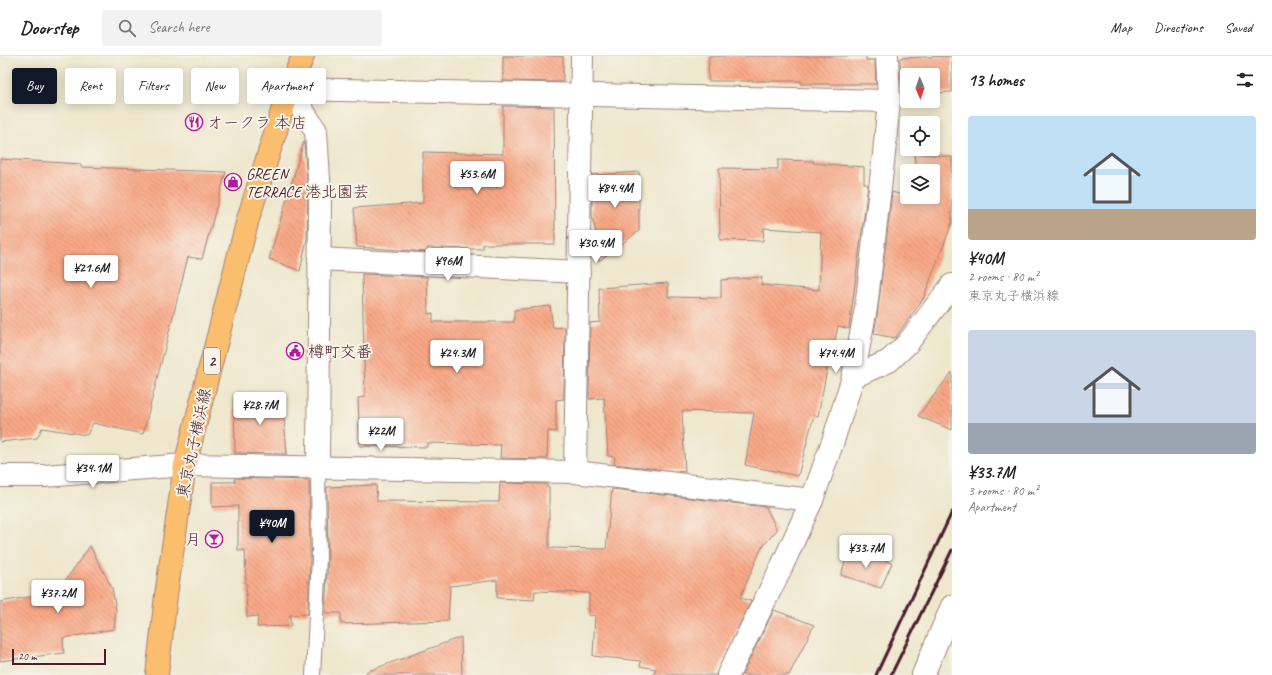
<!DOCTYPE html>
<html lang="en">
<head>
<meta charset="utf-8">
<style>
  :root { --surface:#fff; --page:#f2f2f2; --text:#222; --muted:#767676; --line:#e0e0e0; --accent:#111827 }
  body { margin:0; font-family:Caveat,"Klee One",sans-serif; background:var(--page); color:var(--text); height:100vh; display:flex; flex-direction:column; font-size:15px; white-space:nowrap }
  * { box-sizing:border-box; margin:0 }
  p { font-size:13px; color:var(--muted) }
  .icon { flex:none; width:22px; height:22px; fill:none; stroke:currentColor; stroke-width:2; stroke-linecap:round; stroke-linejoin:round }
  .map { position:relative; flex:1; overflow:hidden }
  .drawer { display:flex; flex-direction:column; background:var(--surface); width:320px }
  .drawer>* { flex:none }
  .top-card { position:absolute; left:12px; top:12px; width:380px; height:36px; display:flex; gap:8px }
  .needle { width:26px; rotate:178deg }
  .buttons { position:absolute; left:900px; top:12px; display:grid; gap:8px }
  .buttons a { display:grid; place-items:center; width:40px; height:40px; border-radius:4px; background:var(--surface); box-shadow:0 2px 10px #0003; font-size:20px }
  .scale { position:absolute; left:12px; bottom:10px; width:94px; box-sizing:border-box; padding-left:4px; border:2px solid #4a1f2b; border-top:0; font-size:11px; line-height:14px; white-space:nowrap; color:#4a1f2b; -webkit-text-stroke:3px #f7f3e8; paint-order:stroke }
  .price { position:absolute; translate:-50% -34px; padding:0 9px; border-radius:4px; background:#fff; color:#222; font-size:13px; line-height:26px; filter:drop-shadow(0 1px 2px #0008) }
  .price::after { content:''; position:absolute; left:50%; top:24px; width:12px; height:9px; margin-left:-6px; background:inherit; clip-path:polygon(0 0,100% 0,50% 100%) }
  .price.on { background:var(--accent); color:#fff }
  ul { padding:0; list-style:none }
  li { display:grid; align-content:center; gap:8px; height:212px; padding:0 16px }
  li span { display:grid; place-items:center; height:124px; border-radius:4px; color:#555 }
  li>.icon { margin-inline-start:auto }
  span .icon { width:72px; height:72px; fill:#fffc; stroke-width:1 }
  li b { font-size:17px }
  h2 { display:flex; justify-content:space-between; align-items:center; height:48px; padding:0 16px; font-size:17px }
  .chip { padding:0 14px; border-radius:4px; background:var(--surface); box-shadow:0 2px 10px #0003; font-size:14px; line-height:36px }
  .chip.on { background:var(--accent); color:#fff }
  header { display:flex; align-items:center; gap:24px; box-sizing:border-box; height:56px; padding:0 20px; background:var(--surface); border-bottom:1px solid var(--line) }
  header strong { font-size:19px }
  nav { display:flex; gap:22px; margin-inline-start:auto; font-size:14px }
  .search { width:280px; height:36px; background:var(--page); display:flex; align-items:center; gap:10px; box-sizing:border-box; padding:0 14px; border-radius:4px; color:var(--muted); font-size:15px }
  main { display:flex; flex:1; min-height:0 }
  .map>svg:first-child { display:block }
  .building { fill:url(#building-back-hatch) }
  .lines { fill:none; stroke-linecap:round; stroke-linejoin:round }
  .service-casing { stroke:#9c837c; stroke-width:16 }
  .minor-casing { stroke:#9c837c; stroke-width:24 }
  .tertiary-casing { stroke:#9c837c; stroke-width:24 }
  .primary-casing { stroke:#9c837c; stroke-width:24 }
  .service { stroke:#fff; stroke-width:14 }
  .minor { stroke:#fff; stroke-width:22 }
  .tertiary { stroke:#fff; stroke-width:22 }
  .primary { stroke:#fbbd6e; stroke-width:22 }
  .rail { stroke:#4a1f2b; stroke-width:3 }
  .labels { text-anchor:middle; stroke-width:4; stroke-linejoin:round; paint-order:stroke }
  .shield { fill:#f7f3e8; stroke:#7e5f64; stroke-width:1 }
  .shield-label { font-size:15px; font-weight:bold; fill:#4a1f2b }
  .poi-label { font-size:16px; fill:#4a1f2b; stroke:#f7f3e8; text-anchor:start }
  .street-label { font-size:16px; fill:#4a1f2b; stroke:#f7f3e8 }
</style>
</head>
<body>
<header>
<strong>Doorstep</strong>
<div class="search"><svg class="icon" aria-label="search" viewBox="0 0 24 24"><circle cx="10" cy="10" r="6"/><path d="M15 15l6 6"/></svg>Search here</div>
<nav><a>Map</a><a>Directions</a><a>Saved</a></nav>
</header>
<main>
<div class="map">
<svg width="952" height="619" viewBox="0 0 952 619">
  <defs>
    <pattern id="building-back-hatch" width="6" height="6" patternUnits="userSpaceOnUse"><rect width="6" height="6" fill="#f9a987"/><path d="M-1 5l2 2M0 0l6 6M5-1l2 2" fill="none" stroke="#cc896f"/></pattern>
  </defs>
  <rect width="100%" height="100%" fill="#f7f3e8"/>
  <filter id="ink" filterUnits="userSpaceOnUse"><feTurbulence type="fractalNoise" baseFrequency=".025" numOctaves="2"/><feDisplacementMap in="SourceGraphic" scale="8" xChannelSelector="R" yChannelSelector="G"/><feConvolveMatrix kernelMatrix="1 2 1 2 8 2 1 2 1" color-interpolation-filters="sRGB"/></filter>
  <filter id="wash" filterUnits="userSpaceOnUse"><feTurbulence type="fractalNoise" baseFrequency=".012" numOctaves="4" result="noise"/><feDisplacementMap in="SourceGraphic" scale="16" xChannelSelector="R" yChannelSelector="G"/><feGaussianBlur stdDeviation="0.9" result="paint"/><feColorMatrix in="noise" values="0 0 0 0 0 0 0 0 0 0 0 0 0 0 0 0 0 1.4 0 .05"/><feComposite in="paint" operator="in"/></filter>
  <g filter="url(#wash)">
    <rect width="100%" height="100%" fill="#eee7cd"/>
    <g id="blocks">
      <g class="building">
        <polygon points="503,0 563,0 563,26 503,25"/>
        <polygon points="709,0 866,0 866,4 875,4 876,28 801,28 801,25 708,25"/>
        <polygon points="952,0 952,36 933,37 933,19 907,19 907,28 901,28 900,2"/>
        <polygon points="503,50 554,51 555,188 483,188 483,193 427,192 427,196 357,191 354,152 423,147 423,96 503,98"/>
        <polygon points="304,85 308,139 307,183 300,215 269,203"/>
        <polygon points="914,97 952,101 952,167 923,243 895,282 874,278 878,253 892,136 919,144 919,141 933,141 933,115 916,115"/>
        <polygon points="0,103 81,108 81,111 226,116 202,203 188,201 143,378 93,367 87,379 42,372 37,382 0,386"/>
        <polygon points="778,104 814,105 813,107 864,111 864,127 868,129 849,273 838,270 833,294 831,293 818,360 814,359 798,420 745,409 754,357 682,355 685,416 614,408 615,401 608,400 604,342 589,343 590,267 600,266 599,232 668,227 668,241 721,242 721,224 762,221 761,229 819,234 821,176 764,172 763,185 720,184 719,112 778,113"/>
        <polygon points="639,116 639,175 599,205 598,186 592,160 592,119"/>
        <polygon points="362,218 427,221 428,258 433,257 433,266 514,266 514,254 550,250 553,272 565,271 564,343 556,344 556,376 548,375 547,403 500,402 501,389 427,387 427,391 360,390 358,342 365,341"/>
        <polygon points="952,316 952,374 918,360"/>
        <polygon points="282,340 287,398 235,397 234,342"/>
        <polygon points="235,422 309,424 310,502 308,558 290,559 291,570 257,571 258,560 247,561 245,494 238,495 238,450 212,451 212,426 235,426"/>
        <polygon points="500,427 547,428 547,431 549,431 549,492 606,493 612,433 766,451 777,474 762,491 740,542 751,545 716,619 653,619 656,613 640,610 641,605 593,600 595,559 589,560 589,537 535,535 534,544 497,542 497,524 450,530 448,565 341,568 341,557 325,557 328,502 327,431 376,429 377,445 499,446"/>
        <polygon points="90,490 112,532 116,554 114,573 63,582 64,597 0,605 0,546 57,536"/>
        <polygon points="849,493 892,507 881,532 841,519"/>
        <polygon points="774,554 814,569 789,619 742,619"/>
        <polygon points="461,581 462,619 367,619 366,616"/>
      </g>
    </g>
  </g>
  <g filter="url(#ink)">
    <use href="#blocks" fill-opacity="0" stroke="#9c837c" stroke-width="1"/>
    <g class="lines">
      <defs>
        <polyline id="service" points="313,619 319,502 318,412"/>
        <g id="minor">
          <polyline points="289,33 889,45"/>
          <polyline points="289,33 316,75 320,139 318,412"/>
          <polyline points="319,203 579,216"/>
          <polyline points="853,321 889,305 907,288 952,229"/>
          <polyline points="185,409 575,416 812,444"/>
          <polyline points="575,416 582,0"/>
          <polyline points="923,619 952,550"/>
        </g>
        <g id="tertiary">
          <polyline points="0,420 44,420 185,409"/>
          <polyline points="728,619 781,512 812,444 833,385 853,321 866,252 884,98 889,45 887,0"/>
        </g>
        <polyline id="primary" points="157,619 166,539 185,409 248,163 289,33 303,0"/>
      </defs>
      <use href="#service" class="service-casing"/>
      <use href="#minor" class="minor-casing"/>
      <use href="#tertiary" class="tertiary-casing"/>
      <use href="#primary" class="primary-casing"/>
      <use href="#service" class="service"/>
      <use href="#minor" class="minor"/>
      <use href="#tertiary" class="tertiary"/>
      <use href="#primary" class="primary"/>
      <g class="rail">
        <polyline points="876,619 952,456"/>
        <polyline points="891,619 952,494"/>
      </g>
    </g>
  </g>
  <defs>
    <symbol id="restaurant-ring" viewBox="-11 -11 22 22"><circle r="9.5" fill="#f7f3e8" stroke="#b5179e" stroke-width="1.5"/><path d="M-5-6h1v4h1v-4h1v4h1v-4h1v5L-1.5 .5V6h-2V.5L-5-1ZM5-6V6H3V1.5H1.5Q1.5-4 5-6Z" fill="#b5179e"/></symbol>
    <symbol id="shop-ring" viewBox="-11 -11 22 22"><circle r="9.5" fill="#f7f3e8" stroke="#b5179e" stroke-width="1.5"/><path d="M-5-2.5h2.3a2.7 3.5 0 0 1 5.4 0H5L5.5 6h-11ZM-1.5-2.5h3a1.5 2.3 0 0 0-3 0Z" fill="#b5179e"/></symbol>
    <symbol id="civic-ring" viewBox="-11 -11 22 22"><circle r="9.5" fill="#f7f3e8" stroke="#b5179e" stroke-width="1.5"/><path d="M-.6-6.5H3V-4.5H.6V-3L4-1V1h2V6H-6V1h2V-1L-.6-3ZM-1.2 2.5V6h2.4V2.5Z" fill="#b5179e"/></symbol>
    <symbol id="bar-ring" viewBox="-11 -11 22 22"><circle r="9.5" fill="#f7f3e8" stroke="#b5179e" stroke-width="1.5"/><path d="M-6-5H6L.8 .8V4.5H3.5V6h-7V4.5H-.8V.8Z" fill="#b5179e"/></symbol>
  </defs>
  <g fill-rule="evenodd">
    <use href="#restaurant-ring" x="184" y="56" width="20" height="20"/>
    <use href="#shop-ring" x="223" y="116" width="20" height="20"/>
    <use href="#civic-ring" x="285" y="285" width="20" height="20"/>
    <use href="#bar-ring" x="204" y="473" width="20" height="20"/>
  </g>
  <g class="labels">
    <rect class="shield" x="204" y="292" width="16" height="26" rx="3"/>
    <g class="shield-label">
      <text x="212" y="310">2</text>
    </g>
    <g class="poi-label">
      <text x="207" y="72">オークラ 本店</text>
      <text x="246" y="123">GREEN<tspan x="246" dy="18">TERRACE 港北園芸</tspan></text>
      <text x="308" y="301">樽町交番</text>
      <text x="201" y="489" text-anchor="end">月</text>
    </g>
    <g class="street-label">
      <text transform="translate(193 387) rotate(-78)" y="6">東京丸子横浜線</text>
    </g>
  </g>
</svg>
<div class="buttons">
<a><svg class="needle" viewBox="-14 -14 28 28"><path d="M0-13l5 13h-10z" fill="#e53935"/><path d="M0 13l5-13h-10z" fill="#767676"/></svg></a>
<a><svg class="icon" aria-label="locate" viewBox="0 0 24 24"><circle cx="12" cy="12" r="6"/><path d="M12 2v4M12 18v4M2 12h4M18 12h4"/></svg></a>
<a><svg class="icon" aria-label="layers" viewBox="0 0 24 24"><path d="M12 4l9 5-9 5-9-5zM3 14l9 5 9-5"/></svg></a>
</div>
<div class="scale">20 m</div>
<b class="price" style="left:477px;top:139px">¥53.6M</b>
<b class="price" style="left:615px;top:153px">¥84.4M</b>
<b class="price" style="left:596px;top:208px">¥30.4M</b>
<b class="price" style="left:448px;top:226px">¥96M</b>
<b class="price" style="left:91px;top:233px">¥21.6M</b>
<b class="price" style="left:457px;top:318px">¥24.3M</b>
<b class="price" style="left:836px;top:318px">¥74.4M</b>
<b class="price" style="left:260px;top:370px">¥28.7M</b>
<b class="price" style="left:381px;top:396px">¥22M</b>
<b class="price" style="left:93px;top:433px">¥34.1M</b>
<b class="price on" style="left:272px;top:488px">¥40M</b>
<b class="price" style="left:866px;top:513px">¥33.7M</b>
<b class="price" style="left:58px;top:558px">¥37.2M</b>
<div class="top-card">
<a class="chip on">Buy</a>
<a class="chip">Rent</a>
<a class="chip">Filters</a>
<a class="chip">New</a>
<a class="chip">Apartment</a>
</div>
</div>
<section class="drawer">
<h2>13 homes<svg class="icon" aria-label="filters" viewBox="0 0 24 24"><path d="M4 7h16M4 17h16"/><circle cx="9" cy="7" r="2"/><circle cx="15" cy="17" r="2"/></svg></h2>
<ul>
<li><span style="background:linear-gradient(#bfe0f5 75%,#b9a48a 0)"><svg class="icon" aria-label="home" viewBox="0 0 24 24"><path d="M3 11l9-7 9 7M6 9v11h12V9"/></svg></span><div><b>¥40M</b><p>2 rooms · 80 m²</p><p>東京丸子横浜線</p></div></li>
<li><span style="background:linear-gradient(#c9d6e8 75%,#9aa5b1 0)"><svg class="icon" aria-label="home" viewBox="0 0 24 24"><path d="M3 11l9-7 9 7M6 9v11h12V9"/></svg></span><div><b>¥33.7M</b><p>3 rooms · 80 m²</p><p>Apartment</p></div></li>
</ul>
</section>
</main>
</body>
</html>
